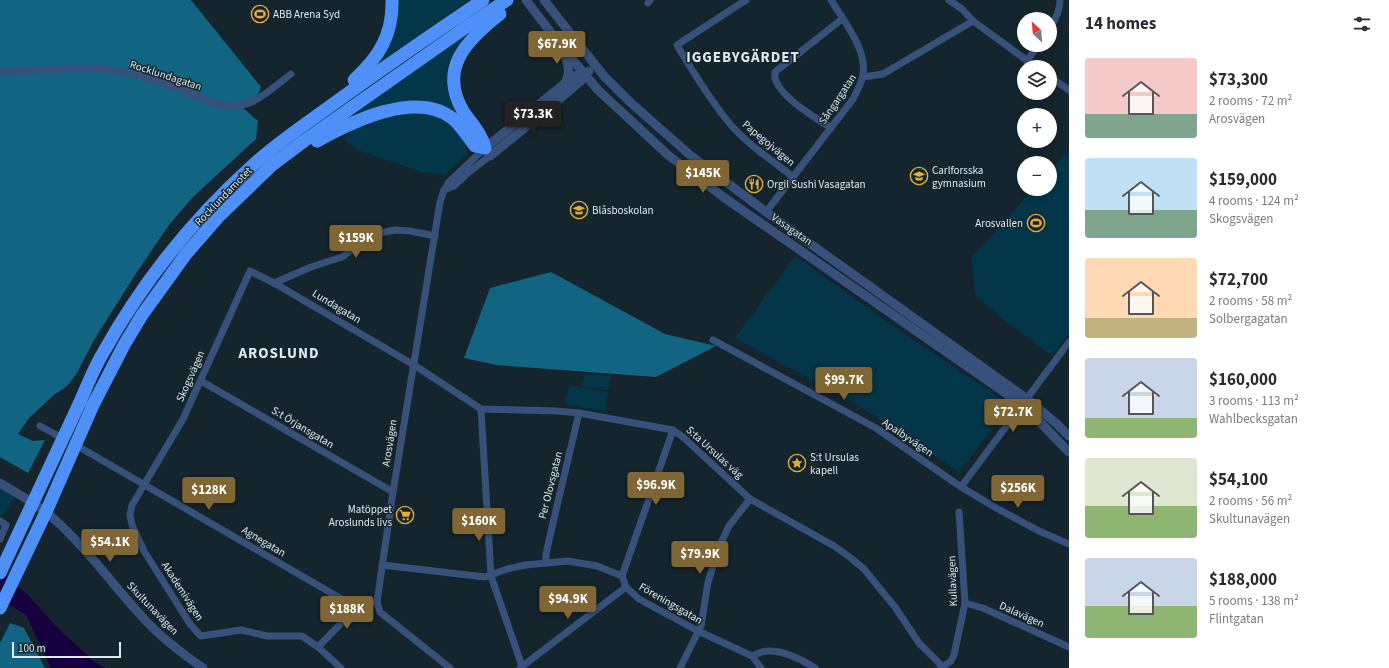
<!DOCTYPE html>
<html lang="en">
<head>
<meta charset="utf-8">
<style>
  :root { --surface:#fff; --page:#f2f2f3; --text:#2b2b33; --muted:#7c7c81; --accent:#7f6634 }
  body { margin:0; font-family:"Source Sans 3",sans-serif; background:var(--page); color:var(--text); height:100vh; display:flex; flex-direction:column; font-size:15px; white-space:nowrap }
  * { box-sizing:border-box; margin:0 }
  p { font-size:13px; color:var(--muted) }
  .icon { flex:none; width:22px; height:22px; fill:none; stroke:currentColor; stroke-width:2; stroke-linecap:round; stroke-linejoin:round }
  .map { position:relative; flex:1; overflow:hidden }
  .sheet { display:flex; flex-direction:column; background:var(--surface); width:320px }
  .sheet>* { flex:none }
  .needle { width:26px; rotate:334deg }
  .tools { position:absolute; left:1017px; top:12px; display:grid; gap:8px }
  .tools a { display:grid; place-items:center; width:40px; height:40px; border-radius:50%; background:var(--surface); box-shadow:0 2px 6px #0003; font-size:20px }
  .scale { position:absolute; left:12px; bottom:10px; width:109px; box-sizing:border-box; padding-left:4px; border:2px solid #dee9ee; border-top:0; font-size:11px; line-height:14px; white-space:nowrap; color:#dee9ee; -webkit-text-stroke:3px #14252d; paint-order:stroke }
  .price { position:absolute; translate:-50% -34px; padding:0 9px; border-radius:4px; background:var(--accent); color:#fff; font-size:13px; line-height:26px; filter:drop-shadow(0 1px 2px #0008) }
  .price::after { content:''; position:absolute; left:50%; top:24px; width:12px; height:9px; margin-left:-6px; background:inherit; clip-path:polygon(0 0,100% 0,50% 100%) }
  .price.on { background:#222; color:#fff }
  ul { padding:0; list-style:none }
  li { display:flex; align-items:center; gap:12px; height:100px; padding:0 16px }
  li span { display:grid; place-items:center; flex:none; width:112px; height:80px; border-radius:4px; color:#555 }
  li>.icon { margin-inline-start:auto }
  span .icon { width:48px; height:48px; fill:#fffc; stroke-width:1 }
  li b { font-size:17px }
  h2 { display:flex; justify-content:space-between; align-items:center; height:48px; padding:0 16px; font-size:17px }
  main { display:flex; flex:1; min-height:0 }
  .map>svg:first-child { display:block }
  .green { fill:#033649 }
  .forest { fill:#126483 }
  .water { fill:#170040 }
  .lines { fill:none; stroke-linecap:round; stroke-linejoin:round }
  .minor { stroke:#37517b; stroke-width:7 }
  .tertiary { stroke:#37517b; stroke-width:9 }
  .motorway { stroke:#4e8ff8; stroke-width:13 }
  .motorway-bridge { stroke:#4e8ff8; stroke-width:13 }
  .labels { text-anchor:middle; stroke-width:3; stroke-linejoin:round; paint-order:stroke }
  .poi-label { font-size:11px; fill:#dee9ee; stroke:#14252d; text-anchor:start }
  .street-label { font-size:11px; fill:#dee9ee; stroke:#14252d }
  .district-label { font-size:15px; font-weight:bold; letter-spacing:1px; fill:#dee9ee; stroke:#14252d }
</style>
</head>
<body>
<main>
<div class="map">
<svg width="1069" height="668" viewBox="0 0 1069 668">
  <rect width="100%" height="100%" fill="#14252d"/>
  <g class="green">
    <polygon points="395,0 469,0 377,64"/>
    <polygon points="473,29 455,49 448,65 446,84 464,124 452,112 358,114 358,111"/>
    <polygon points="431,113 451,123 462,138 468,154 451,168 446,175 421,172 357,150 343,138 357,125 391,114"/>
    <polygon points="1069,150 1069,334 1052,355 1001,318 976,296 971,258 1033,189 1050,189 1050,171"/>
    <polygon points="795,256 905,334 1003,400 1005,412 959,472 856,404 735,338"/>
    <polygon points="585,374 611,376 608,390 582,386"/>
    <polygon points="569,385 608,392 605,411 565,404"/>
    <polygon points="0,488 15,497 0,519"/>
  </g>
  <g class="forest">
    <polygon points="0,0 191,0 261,87 257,98 241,106 258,121 256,139 193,197 169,225 137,272 94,340 77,373 67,386 54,395 29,418 18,434 33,441 45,440 28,473 0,457"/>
    <polygon points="551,272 665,334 716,346 656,377 496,365 464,358 490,288"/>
    <polygon points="10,623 24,628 45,668 0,668 0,643"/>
  </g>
  <polygon class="water" points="0,571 28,595 55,625 94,662 106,668 51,668 26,615 0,599"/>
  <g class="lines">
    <g class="minor">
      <path d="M746 0 677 45C693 72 710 100 730 124 748 145 772 160 793 177"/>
      <polyline points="949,0 962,9 973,21 1036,67"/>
      <polyline points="648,3 650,0"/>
      <path d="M1050 28C1056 19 1060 11 1060 0"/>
      <polyline points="1027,61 1038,45"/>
      <path d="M0 72C40 72 79 64 118 71 141 75 163 83 185 91 201 98 219 108 237 106 256 105 276 85 291 74"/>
      <polyline points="863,77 883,74 973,21"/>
      <polyline points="1050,77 1069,90"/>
      <path d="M831 128C816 118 783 99 776 81 774 78 775 75 775 72L842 19"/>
      <polyline points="444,190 454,186 469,172 490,156"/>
      <path d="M766 212 853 99C856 93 860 86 862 79 870 52 844 22 831 0"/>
      <polyline points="274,283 311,267 342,257 367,238 379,233 395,230 410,231 435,236"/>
      <polyline points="713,340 876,428 961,487 998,509 1039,531 1069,544"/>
      <polyline points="201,381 393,492"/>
      <polyline points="481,409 491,576 522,666"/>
      <polyline points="40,426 64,439"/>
      <polyline points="74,444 345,601 357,604 377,602"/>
      <polyline points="961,487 1069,342"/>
      <polyline points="0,521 6,525 0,539"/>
      <polyline points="546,563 546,554 552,527 579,413"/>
      <polyline points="382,565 485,577 507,569 525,565 568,561 597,566 622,576 626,587 639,599 698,631 752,656 761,668"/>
      <polyline points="622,576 673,430"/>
      <polyline points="965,603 983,608 1069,647"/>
      <polyline points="318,647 356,608 357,604"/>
      <path d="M752 656C757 654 762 651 767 651 783 650 803 660 815 668"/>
      <polyline points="341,668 318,647 302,636 267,636 241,630 201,636 197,632 190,624 144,551 132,525 130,515 132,505 183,419 250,271 274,283 414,365 481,409 557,411 579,413 673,430 683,437 750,499 834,546 851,558 864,569 881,590 895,607 919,643 944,668"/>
      <polyline points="450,668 380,612 377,602 393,492 440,202 444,190 449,182 485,148"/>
      <polyline points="520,668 626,587"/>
      <polyline points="680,668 701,626 708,582 720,545 729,526 750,499"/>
      <polyline points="941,668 951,661 954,655 965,603 959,512"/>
    </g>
    <g class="tertiary">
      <polyline points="526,0 561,46 598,90 668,155 722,196 1004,392 1032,414 1069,452"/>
      <polyline points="544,0 604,76 630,102 690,155 766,212 1027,399 1057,424 1069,436"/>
      <path d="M564 53C568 64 571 72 565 83"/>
      <polyline points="585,74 574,76 485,148 490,156 547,110 584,78 585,74 589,71"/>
      <path d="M0 483C18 494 38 504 53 518 88 549 115 588 147 622 164 640 183 654 203 668"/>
    </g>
    <g class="motorway">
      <path d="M354 80C379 57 393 35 392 0"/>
      <path d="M317 141C351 122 415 90 452 118 461 125 468 137 475 146L485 148C482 134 471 123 463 111 438 68 467 40 500 14"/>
      <path d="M80 402C87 386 94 368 103 353 142 283 193 219 253 165 276 144 304 125 329 107 380 70 431 35 483 0"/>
      <polyline points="93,405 124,345 142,315 186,254 219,216 272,165 304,141 469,25 507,0"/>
    </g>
    <g class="motorway-bridge">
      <polyline points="0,573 80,402"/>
      <polyline points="0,608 46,512 93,405"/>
    </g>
  </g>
  <defs>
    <symbol id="stadium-ring" viewBox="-11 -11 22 22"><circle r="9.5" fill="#14252d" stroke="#e5ad35" stroke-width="1.5"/><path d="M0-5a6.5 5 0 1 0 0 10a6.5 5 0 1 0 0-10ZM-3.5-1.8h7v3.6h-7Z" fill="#e5ad35"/></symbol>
    <symbol id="school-ring" viewBox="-11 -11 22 22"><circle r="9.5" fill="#14252d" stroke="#e5ad35" stroke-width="1.5"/><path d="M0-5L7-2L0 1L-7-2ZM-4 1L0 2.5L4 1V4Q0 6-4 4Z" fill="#e5ad35"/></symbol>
    <symbol id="restaurant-ring" viewBox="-11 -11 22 22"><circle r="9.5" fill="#14252d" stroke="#e5ad35" stroke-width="1.5"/><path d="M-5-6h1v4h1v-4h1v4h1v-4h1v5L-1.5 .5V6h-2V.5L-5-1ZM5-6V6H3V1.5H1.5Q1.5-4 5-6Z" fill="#e5ad35"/></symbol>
    <symbol id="sight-ring" viewBox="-11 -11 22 22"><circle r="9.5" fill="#14252d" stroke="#e5ad35" stroke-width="1.5"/><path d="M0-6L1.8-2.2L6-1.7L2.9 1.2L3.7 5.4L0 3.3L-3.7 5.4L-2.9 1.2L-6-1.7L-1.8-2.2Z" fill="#e5ad35"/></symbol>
    <symbol id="supermarket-ring" viewBox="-11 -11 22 22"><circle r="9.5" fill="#14252d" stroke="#e5ad35" stroke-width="1.5"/><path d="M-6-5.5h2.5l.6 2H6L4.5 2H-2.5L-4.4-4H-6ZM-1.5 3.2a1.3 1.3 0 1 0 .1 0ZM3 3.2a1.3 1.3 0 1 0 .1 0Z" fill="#e5ad35"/></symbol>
  </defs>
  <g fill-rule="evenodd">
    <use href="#stadium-ring" x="250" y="4" width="20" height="20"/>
    <use href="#school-ring" x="909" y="166" width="20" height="20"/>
    <use href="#restaurant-ring" x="744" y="174" width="20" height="20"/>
    <use href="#school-ring" x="569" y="200" width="20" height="20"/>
    <use href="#stadium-ring" x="1026" y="213" width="20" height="20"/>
    <use href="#sight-ring" x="787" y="453" width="20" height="20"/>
    <use href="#supermarket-ring" x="395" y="505" width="20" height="20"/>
  </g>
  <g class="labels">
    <g class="poi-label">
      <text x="273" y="18">ABB Arena Syd</text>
      <text x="932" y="174">Carlforsska<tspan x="932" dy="13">gymnasium</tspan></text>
      <text x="767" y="188">Orgil Sushi Vasagatan</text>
      <text x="592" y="214">Blåsboskolan</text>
      <text x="1023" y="227" text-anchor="end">Arosvallen</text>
      <text x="810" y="461">S:t Ursulas<tspan x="810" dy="13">kapell</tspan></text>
      <text x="392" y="513" text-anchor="end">Matöppet<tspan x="392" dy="13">Aroslunds livs</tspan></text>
    </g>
    <g class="street-label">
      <text transform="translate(166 75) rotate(18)" y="4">Rocklundagatan</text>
      <text transform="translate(837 99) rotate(-56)" y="4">Sångargatan</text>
      <text transform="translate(769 143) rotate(40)" y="4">Papegojvägen</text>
      <text transform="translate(223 196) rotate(-46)" y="4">Rocklundamotet</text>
      <text transform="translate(792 229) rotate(35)" y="4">Vasagatan</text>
      <text transform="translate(337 306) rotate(31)" y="4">Lundagatan</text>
      <text transform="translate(190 376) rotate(-66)" y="4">Skogsvägen</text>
      <text transform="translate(303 427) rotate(31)" y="4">S:t Örjansgatan</text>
      <text transform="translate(908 437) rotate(34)" y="4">Apalbyvägen</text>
      <text transform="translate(389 443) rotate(-81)" y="4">Arosvägen</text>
      <text transform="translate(715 452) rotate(42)" y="4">S:ta Ursulas väg</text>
      <text transform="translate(550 485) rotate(-76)" y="4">Per Olovsgatan</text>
      <text transform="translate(264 541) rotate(31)" y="4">Agnegatan</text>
      <text transform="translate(952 581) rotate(-92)" y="4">Kullavägen</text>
      <text transform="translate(183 591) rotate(57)" y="4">Akademivägen</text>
      <text transform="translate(671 603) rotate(30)" y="4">Föreningsgatan</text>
      <text transform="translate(153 608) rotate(46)" y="4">Skultunavägen</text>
      <text transform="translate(1022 614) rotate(24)" y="4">Dalavägen</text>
    </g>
    <g class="district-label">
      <text x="743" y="62">IGGEBYGÄRDET</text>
      <text x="279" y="358">AROSLUND</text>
    </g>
  </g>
</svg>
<div class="tools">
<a><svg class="needle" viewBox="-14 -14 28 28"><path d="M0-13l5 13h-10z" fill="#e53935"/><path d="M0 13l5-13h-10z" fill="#7c7c81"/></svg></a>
<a><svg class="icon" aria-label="layers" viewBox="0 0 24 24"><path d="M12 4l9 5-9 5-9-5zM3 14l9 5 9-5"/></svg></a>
<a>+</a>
<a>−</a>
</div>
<div class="scale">100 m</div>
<b class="price" style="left:557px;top:65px">$67.9K</b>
<b class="price on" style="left:533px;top:135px">$73.3K</b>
<b class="price" style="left:703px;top:194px">$145K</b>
<b class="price" style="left:356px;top:259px">$159K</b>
<b class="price" style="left:844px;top:401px">$99.7K</b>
<b class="price" style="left:1013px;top:433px">$72.7K</b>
<b class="price" style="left:656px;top:506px">$96.9K</b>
<b class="price" style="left:1018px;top:509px">$256K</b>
<b class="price" style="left:209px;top:511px">$128K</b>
<b class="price" style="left:479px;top:542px">$160K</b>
<b class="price" style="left:110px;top:563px">$54.1K</b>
<b class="price" style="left:700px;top:575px">$79.9K</b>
<b class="price" style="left:568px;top:620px">$94.9K</b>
<b class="price" style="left:347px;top:630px">$188K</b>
</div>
<section class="sheet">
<h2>14 homes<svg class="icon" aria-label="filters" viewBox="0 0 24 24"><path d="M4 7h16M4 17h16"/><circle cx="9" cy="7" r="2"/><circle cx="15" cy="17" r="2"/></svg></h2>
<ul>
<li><span style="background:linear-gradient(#f6c9c9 70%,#7fa58c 0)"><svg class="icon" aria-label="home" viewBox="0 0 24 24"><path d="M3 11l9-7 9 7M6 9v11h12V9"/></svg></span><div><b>$73,300</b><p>2 rooms · 72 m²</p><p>Arosvägen</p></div></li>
<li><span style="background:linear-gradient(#bfe0f5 65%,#7fa58c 0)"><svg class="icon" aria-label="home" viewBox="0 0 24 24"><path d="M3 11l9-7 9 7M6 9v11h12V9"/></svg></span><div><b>$159,000</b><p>4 rooms · 124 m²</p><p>Skogsvägen</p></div></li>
<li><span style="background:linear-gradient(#ffd9b3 75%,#c2b280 0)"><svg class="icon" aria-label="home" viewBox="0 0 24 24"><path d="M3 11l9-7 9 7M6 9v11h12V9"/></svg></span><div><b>$72,700</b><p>2 rooms · 58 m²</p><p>Solbergagatan</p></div></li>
<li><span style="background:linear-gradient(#c9d6e8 75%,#8fb573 0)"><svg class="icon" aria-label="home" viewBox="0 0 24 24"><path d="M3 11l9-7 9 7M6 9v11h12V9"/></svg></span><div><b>$160,000</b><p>3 rooms · 113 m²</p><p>Wahlbecksgatan</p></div></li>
<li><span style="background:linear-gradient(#dfe7d0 60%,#8fb573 0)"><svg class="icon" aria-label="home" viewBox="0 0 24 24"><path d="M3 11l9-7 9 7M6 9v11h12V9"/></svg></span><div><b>$54,100</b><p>2 rooms · 56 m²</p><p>Skultunavägen</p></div></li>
<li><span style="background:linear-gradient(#c9d6e8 60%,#8fb573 0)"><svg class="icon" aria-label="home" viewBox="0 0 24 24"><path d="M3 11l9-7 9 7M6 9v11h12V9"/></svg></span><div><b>$188,000</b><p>5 rooms · 138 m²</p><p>Flintgatan</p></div></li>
</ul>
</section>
</main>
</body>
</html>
